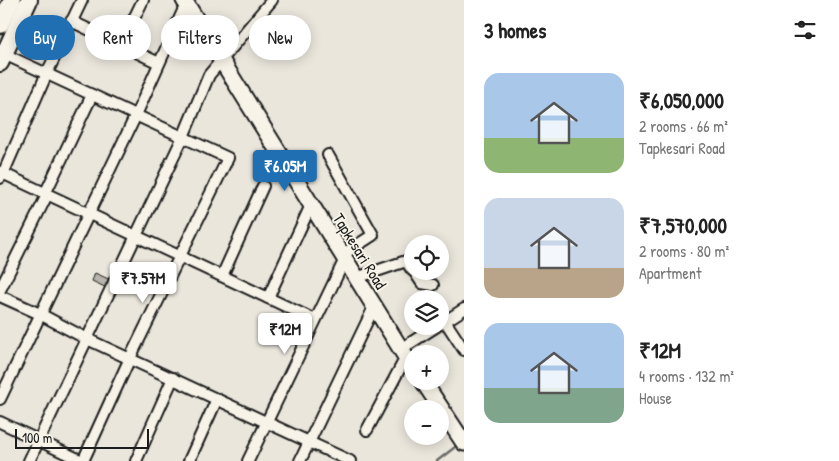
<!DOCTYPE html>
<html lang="en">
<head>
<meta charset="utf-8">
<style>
  :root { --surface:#fff; --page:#f2f2f2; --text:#222; --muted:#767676; --accent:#1f6fb2 }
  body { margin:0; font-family:"Patrick Hand",sans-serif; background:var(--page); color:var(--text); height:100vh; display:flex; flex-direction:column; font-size:19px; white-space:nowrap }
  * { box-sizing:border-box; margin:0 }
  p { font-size:16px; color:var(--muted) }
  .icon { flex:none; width:28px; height:28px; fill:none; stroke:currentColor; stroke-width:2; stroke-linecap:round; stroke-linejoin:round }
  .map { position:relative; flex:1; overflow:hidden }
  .sheet { display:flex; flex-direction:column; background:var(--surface); width:375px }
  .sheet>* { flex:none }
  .banner { position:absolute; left:15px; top:15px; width:374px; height:45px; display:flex; gap:10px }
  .buttons { position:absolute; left:404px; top:235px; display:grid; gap:10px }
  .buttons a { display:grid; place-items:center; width:45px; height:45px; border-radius:50%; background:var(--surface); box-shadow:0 2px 12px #0003; font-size:25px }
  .scale { position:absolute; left:15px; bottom:12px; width:134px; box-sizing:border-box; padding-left:5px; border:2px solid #1c1c1c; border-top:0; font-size:14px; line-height:18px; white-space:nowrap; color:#1c1c1c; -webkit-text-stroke:4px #f7f3e8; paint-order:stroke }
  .price { position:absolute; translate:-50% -42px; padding:0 11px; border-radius:5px; background:#fff; color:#222; font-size:16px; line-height:32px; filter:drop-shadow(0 1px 2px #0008) }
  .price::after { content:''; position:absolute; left:50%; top:30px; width:15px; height:11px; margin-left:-8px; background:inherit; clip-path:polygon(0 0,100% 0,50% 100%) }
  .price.current { background:var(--accent); color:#fff }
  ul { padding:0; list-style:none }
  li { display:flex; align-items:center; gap:15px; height:125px; padding:0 20px }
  li span { display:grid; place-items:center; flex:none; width:140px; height:100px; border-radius:15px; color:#555 }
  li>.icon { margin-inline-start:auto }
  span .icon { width:60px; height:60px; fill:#fffc; stroke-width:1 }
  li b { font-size:21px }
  h2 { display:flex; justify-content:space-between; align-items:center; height:60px; padding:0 20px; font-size:21px }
  .chip { padding:0 18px; border-radius:22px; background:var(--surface); box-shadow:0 2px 12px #0003; font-size:18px; line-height:45px }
  .chip.current { background:var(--accent); color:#fff }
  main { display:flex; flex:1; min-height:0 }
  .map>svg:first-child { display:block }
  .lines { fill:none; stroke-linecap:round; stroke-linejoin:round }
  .stream { stroke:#6d6c68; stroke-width:2.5 }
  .building { fill:#b6b4ac; stroke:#1c1c1c }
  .street-casing { stroke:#1c1c1c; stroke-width:14 }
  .secondary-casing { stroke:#1c1c1c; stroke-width:19 }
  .primary-casing { stroke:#1c1c1c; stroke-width:20 }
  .street { stroke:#f7f3e8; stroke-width:10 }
  .secondary { stroke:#f7f3e8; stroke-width:15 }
  .primary { stroke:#f7f3e8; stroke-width:16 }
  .labels { text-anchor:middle; stroke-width:4; stroke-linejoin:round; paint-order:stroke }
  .street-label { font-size:16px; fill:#1c1c1c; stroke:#f7f3e8 }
</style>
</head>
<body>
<main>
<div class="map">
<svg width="464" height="461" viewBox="0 0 464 461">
  <rect width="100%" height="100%" fill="#eae6dc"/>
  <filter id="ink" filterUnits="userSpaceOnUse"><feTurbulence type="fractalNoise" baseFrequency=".02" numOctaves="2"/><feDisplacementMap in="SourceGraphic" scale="10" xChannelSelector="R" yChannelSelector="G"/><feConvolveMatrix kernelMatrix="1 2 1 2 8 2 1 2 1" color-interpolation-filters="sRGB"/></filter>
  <g filter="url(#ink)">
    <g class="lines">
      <polyline class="stream" points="437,461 459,444"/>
    </g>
    <polygon class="building" points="95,273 113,281 109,289 92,281"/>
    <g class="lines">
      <defs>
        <g id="street">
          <polyline points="71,21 159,63"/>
          <polyline points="121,45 143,0"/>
          <polyline points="4,54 228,158 130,358 83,461"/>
          <polyline points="328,155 373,235 342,255"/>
          <polyline points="0,172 315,320"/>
          <polyline points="0,178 3,174 47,73 82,0"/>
          <polyline points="45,194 92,95"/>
          <polyline points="414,271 422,283 433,285"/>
          <polyline points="222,276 263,186"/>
          <polyline points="356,278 406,261 412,270"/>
          <polyline points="0,290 47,195"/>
          <polyline points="0,296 40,314 87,339 350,461"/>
          <polyline points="268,298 311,205"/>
          <polyline points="445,321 464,350"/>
          <polyline points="441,324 464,309"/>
          <polyline points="401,349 437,326"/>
          <polyline points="0,399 136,115 186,4"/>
          <polyline points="0,422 82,461"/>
          <polyline points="367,430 406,357"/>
          <polyline points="29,461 183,137 209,75 272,0"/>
          <polyline points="136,461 173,378"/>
          <polyline points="189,461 217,399"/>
          <polyline points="248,461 345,259"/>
          <polyline points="300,461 374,307"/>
        </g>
        <g id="secondary">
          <polyline points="184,0 412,367"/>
          <polyline points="423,381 464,443"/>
        </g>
        <g id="primary">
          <polyline points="0,25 12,0"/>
          <polyline points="0,63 29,0"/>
        </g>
      </defs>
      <use href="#street" class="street-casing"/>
      <use href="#secondary" class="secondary-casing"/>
      <use href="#primary" class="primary-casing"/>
      <use href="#street" class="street"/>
      <use href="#secondary" class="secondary"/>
      <use href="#primary" class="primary"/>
    </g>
  </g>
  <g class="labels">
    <g class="street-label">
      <text transform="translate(360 251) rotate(58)" y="6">Tapkesari Road</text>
    </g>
  </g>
</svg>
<div class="buttons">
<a><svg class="icon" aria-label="locate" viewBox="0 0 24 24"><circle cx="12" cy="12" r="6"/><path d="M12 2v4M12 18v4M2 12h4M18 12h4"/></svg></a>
<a><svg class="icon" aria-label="layers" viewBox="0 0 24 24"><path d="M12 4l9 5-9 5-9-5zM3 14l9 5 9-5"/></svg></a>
<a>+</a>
<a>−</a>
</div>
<div class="scale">100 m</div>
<b class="price current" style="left:285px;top:192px">₹6.05M</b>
<b class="price" style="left:143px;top:304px">₹7.57M</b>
<b class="price" style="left:285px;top:355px">₹12M</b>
<div class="banner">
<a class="chip current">Buy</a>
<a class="chip">Rent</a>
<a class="chip">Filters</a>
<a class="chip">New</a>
</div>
</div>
<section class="sheet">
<h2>3 homes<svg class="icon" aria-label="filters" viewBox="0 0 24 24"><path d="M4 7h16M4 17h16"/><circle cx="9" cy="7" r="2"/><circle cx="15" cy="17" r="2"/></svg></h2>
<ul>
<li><span style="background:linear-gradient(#a9c7e8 65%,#8fb573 0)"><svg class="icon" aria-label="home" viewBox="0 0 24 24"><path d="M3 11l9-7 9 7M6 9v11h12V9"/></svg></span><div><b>₹6,050,000</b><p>2 rooms · 66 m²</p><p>Tapkesari Road</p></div></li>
<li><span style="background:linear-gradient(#c9d6e8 70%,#b9a48a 0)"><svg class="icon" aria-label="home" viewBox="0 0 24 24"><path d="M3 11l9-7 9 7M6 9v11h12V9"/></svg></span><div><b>₹7,570,000</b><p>2 rooms · 80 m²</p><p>Apartment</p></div></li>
<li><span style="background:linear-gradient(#a9c7e8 65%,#7fa58c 0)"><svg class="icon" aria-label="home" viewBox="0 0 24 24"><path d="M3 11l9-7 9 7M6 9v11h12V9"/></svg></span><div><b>₹12M</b><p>4 rooms · 132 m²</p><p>House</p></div></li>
</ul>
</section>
</main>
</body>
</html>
